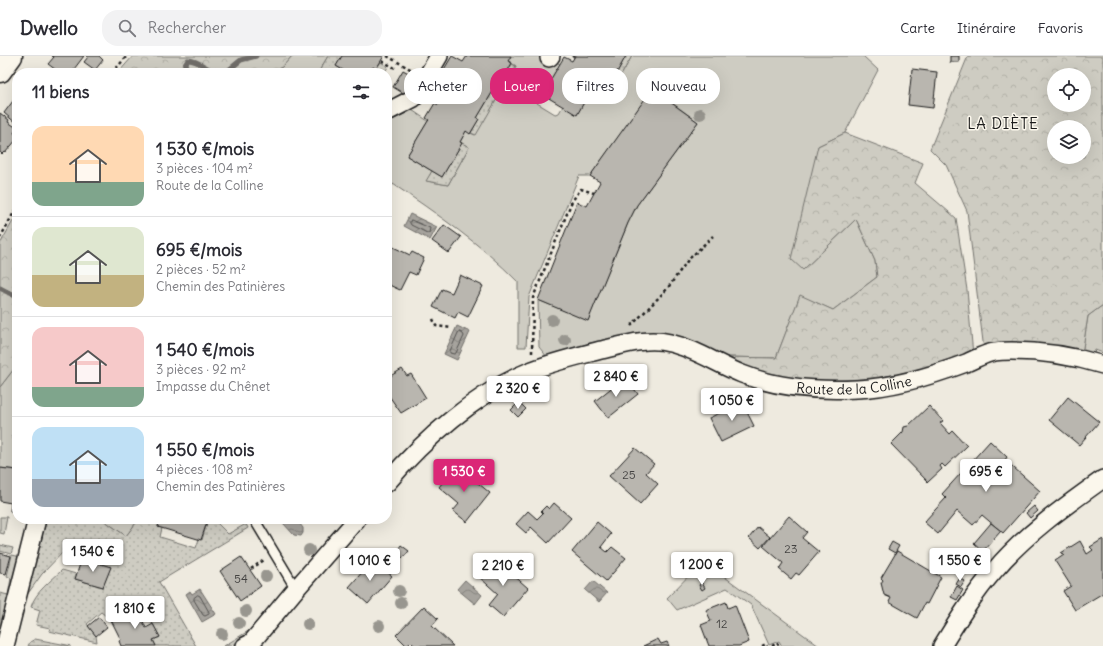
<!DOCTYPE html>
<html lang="fr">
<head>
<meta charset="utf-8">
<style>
  :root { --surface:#fff; --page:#f2f2f3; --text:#2b2b33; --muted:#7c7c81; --line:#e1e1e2; --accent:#db2777 }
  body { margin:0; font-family:Delius,sans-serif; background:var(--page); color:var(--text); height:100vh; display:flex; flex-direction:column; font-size:15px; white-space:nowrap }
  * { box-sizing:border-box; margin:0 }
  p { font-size:13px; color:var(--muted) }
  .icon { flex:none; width:22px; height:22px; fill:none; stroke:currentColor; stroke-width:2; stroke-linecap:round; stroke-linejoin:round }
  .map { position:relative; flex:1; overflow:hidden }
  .side { position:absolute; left:12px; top:12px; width:380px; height:456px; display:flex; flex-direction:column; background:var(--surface); border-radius:16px; box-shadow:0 4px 16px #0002 }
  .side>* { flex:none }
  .hud { position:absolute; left:404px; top:12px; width:380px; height:36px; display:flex; gap:8px }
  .controls { position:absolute; left:1047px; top:12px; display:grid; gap:8px }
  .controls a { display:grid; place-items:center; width:44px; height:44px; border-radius:50%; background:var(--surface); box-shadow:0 4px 16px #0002; font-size:20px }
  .price { position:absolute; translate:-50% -34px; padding:0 9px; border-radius:4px; background:#fff; color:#222; font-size:13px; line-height:26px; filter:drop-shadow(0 1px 2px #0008) }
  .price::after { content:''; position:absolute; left:50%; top:24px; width:12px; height:9px; margin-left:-6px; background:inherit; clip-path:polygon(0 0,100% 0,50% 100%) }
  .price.active { background:var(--accent); color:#fff }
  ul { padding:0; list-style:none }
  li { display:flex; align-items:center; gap:12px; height:100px; padding:0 20px }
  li+li { border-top:1px solid var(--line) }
  li span { display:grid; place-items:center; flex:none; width:112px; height:80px; border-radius:12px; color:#555 }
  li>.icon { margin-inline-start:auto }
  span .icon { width:48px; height:48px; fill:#fffc; stroke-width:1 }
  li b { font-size:17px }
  h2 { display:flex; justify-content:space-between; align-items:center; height:48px; padding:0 20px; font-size:17px }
  .pill { padding:0 14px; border-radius:16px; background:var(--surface); box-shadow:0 4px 16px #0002; font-size:14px; line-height:36px }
  .pill.active { background:var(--accent); color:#fff }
  header { display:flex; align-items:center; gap:24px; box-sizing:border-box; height:56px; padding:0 20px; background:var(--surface); border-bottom:1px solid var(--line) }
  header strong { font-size:19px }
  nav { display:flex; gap:22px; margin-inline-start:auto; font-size:14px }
  .search { width:280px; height:36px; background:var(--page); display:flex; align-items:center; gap:10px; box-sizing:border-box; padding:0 14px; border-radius:16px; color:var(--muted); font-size:15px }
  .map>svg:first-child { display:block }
  .grass { fill:#ceccc2; stroke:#75746f }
  .forest { fill:url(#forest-crowns); stroke:#75746f; fill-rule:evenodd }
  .garden { fill:url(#garden-dots); stroke:#75746f }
  .water { fill:url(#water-waves); stroke:#6f6d69 }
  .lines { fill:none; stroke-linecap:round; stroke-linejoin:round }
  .shore { stroke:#535250; stroke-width:1 }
  .stream { stroke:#6f6d69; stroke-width:5 }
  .building { fill:#b9b6af; stroke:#1c1c1c }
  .lane-casing { stroke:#1c1c1c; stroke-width:12 }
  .street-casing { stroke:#1c1c1c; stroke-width:20 }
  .secondary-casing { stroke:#1c1c1c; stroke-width:25 }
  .path { stroke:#1c1c1c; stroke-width:2.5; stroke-dasharray:3 3; stroke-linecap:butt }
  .lane { stroke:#fbf7ec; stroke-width:9 }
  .street { stroke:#fbf7ec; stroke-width:17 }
  .secondary { stroke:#fbf7ec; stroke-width:22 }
  .tree { fill:#98968f }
  .labels { text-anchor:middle; stroke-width:3; stroke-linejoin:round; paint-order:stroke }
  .number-label { font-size:12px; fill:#434241 }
  .street-label { font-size:14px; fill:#1c1c1c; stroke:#fbf7ec }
  .neighbourhood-label { font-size:15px; letter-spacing:1px; fill:#1c1c1c; stroke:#fbf7ec }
</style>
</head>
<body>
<header>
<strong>Dwello</strong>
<div class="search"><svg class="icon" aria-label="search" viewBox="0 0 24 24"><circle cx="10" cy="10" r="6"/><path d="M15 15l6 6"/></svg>Rechercher</div>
<nav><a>Carte</a><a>Itinéraire</a><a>Favoris</a></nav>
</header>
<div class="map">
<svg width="1103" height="590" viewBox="0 0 1103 590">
  <defs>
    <pattern id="forest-crowns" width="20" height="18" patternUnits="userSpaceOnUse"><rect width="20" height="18" fill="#ceccc2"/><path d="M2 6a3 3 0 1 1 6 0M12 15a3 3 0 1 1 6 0" fill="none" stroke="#b0afa6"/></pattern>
    <pattern id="garden-dots" width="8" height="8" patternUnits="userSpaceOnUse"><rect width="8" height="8" fill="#ceccc2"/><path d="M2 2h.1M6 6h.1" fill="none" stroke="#b0afa6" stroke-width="1.8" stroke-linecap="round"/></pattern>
    <pattern id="water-waves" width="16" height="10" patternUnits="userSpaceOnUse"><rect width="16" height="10" fill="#a6a39d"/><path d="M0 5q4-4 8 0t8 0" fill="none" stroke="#86847f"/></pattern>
  </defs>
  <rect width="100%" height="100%" fill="#eeeadf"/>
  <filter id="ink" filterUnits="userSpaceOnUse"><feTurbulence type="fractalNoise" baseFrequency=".025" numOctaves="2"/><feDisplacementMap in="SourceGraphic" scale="8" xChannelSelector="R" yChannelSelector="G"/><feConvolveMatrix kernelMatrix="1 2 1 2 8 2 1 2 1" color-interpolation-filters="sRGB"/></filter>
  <g filter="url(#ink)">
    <g class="grass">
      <polygon points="292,0 328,0 318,17 268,17 282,11"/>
      <path d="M511 0H546L560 8 537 47 555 58 559 57 563 50 577 58 596 26 602 29 609 17 619 23 632 0H863L878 14 845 77 818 90 803 214 856 163 875 205 877 221 833 254 800 240 776 302 723 301 687 283 670 278 637 279 590 287 547 301 539 291 538 244 588 264 628 167 637 149 698 66 653 33 590 120H579L529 241 526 291H518V226C481 188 437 158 393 128L387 137V67L412 54 428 65 407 100 432 115 427 125 448 129 469 91 460 86 466 75 475 79 516 10 508 5Z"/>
      <polygon points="381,6 388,11 384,17 369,17 373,11 376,13"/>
      <polygon points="1103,249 1103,297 1095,294 1093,300 1082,298 1088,260"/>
      <polygon points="17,309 17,373 11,381 17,386 17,414 0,412 0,331"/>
      <polygon points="0,461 7,461 4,478 0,477"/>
      <polygon points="102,463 139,463 126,480"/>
      <polygon points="0,489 13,492 11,498 0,495"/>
      <polygon points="12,499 21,501 0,587 0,537 8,539 11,522 7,520"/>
      <polygon points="703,505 819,590 782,590 779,585 769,589 751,549 727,532 677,554 667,542"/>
      <path d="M250 574C243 583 236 590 224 590Z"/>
    </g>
    <g class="forest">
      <polygon points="133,0 292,0 282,11 268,17 118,17"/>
      <path d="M968 0H1103V249L1088 260 1082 298 984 294 967 155 946 109 930 93ZM1054 19H1084V49H1054ZM1054 71H1084V101H1054Z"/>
      <path d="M845 77 923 107 915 127 956 162 967 234 973 299C908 321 830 333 762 317 749 314 736 306 723 301L776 302 800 239 833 254 877 221 875 205 856 163 803 214 791 203 818 90Z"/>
      <polygon points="17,158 17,309 0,331 0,188"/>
    </g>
    <g class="garden">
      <polygon points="328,0 342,0 336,10 348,17 318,17"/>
      <polygon points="626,0 632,0 619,23 615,20"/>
      <polygon points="512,8 516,10 476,79 471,77 478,64 477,62 502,20 505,21"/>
      <polygon points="462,87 469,91 448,129 426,125 432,115 442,121"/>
      <path d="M45 463H102L126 480 139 463H160L158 471 162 472 160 481 196 492 199 483 202 484 208 463 215 465 228 478 246 468 248 472 159 526 196 590H156L153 584 160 581 142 549 111 564 101 556 87 568 96 580 97 586 49 575 50 572 36 569 40 554 31 551C35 536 51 525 62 514L76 518V523L103 531 110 511 82 502 84 495 67 492 42 518 24 543Z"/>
      <polygon points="35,583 67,589 71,590 28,590 30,586"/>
    </g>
    <g class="water">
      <polygon points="410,158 437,171 430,184 404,170"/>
      <polygon points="457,270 470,276 457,304 444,298"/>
      <polygon points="284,463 296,463 303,472 303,477 301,480 294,479 283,467"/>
      <polygon points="465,524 482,539 475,548 457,533"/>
      <polygon points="593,525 607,537 599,546 585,534"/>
      <polygon points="200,533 216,558 202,566 186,538 190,535 192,538"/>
    </g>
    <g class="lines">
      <g class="shore">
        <polygon points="411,164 430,172 429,177 427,177 411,169 410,167"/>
        <polygon points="460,276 463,278 464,280 456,297 454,298 450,297 450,295 458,277"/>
        <polygon points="198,539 200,540 209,556 209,558 205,560 203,559 194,544 194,542"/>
      </g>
      <g class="stream">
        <path d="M180 17 188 4C198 4 207 13 216 17"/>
        <polyline points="225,17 241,4 256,0"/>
        <polyline points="0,232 17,241"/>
      </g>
    </g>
    <g class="building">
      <polygon points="52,0 84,0 71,17 60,17 48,8 54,1"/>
      <polygon points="86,0 99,0 103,4 95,14 84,6 88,1"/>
      <polygon points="342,0 384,0 376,13 373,11 369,17 348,17 336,10"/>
      <polygon points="452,0 463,6 467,0 511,0 508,5 512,7 504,21 502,20 477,62 479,63 470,78 466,75 460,86 462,87 442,121 407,100 428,65 429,64 426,62 435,47 438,49 446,37 434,30"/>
      <polygon points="575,0 626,0 615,20 609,17 605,25 593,17 598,21 577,59 542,38 564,1 572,5"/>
      <rect x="950" y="0" width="9" height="6"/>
      <polygon points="912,13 937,16 933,52 908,49"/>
      <polygon points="403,14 416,21 406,39 393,31"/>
      <polygon points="652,33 698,66 637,149 628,167 588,265 538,244 577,146 587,150 600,126 590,120"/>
      <polygon points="16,41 17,42 17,68 4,57"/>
      <polygon points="0,57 9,64 8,66 17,72 14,77 17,80 17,83 5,97 4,96 2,98 0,96"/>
      <polygon points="444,169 461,181 449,197 432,185"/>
      <polygon points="391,190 410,199 412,196 424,202 416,219 409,216 400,234 387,228 387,200"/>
      <polygon points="460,219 483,230 468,261 458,256 455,262 433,251 442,233 452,237"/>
      <polygon points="402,313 407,320 411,318 426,342 401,357 387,337 387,322"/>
      <polygon points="625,321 638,338 608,362 595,345"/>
      <polygon points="1068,341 1099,366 1079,389 1049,364"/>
      <polygon points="519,346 526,353 518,361 511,354"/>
      <polygon points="742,346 754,370 721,386 709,362"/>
      <polygon points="929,350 943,365 940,367 950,378 953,375 967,390 945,411 942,408 940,410 942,413 928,426 891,388 903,376 904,371 908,370"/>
      <polygon points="990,385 1007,401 1005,404 1040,435 1003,477 982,459 973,469 957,455 938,478 924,466 946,442 942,438"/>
      <polygon points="635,392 654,408 646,417 658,428 640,448 609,420"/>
      <polygon points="456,409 490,437 467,466 453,455 459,448 439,431"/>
      <polygon points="0,412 17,414 17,456 10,455 11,447 0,445"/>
      <polygon points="554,447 571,462 548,487 531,471 526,477 516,468 528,455 537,463 543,457 541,455 546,450 549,453"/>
      <polygon points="1034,450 1038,455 1030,462 1026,457"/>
      <polygon points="789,460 807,476 802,482 819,496 799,519 796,517 791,523 779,513 783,507 763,490"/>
      <polygon points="160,463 208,463 201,484 158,471"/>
      <polygon points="597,466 611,478 601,491 607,496 612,491 626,502 606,525 572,496"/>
      <polygon points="991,467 1001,475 983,495 974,487"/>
      <polygon points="758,471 770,481 760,492 749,482"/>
      <polygon points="1103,483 1103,537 1075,554 1063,535 1071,530 1055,505 1064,499 1061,497 1080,485 1087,498 1093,494 1090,491"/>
      <polygon points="892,486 899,490 895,497 888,493"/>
      <polygon points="401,489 409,495 403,502 396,496"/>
      <polygon points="897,495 941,521 927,548 925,547 917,562 889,546 891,542 884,539 881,527 883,524 881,522"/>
      <polygon points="0,497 11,500 6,518 0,517"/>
      <polygon points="241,501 261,530 240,545 220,515"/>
      <polygon points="82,502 111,511 103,531 75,523"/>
      <polygon points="494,502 528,532 503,561 489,549 498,538 478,520"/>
      <polygon points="373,504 392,520 368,548 349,531"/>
      <polygon points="960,522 965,525 961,531 956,528"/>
      <polygon points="702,527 705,532 702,534 699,529"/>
      <polygon points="957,530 963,534 957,544 951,541"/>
      <polygon points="726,546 728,552 735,549 749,586 739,590 709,590 701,569 711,565 706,554"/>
      <polygon points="142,549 144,554 139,557 146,572 153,568 160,581 153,584 156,590 121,590 119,585 121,584 111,564"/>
      <polygon points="424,550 438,563 432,570 453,590 415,590 411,586 407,590 396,579"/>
      <polygon points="99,561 107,571 96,580 88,570"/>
      <polygon points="658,583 661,588 667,586 669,590 643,590"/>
    </g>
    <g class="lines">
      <defs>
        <polyline id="lane" points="254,463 296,533"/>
        <g id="street">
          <polyline points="549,2 551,0"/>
          <polyline points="387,56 414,42 439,0"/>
          <path id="s1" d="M387 427C423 384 478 336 530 315 552 306 578 300 601 294 623 289 648 281 670 287 696 293 717 308 742 318 777 332 818 335 857 333 890 332 934 319 966 307 976 303 985 297 995 296 1000 295 1006 295 1011 295 1042 295 1073 300 1103 309"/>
          <polyline points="5,590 37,463"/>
          <polyline points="245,590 251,587 296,533 357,463"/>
          <path d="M942 590C958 564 974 538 994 515 1024 479 1065 450 1103 423"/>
        </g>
        <polyline id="secondary" points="0,15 11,0"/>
      </defs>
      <use href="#lane" class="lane-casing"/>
      <use href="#street" class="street-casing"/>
      <use href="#secondary" class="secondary-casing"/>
      <g class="path">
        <polyline points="387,0 412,14"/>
        <polyline points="572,0 574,1"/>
        <polyline points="382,5 395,12"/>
        <polyline points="112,17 127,0"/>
        <polyline points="0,182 17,151"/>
        <polyline points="433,263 436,270 452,272"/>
        <polyline points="631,270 667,233 688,204 713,180"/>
        <polyline points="532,297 533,242 572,145 581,133 594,137"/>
        <polyline points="251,513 264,504"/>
        <polyline points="762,590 766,588 767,590"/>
        <polyline points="772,590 777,587 779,590"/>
      </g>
      <use href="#lane" class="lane"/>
      <use href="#street" class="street"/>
      <use href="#secondary" class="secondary"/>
    </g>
    <g class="tree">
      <circle cx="700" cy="58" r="6"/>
      <circle cx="552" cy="264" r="6"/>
      <circle cx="565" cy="284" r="6"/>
      <circle cx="309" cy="494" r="6"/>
      <circle cx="266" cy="520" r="6"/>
      <circle cx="399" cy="535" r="6"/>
      <circle cx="401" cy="547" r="6"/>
      <circle cx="246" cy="555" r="6"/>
      <circle cx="239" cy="567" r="6"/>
      <circle cx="308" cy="568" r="6"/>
      <circle cx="379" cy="570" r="6"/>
      <circle cx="222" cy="578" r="6"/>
    </g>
  </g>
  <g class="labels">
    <g class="number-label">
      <text x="629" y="423">25</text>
      <text x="791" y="497">23</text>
      <text x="241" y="527">54</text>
      <text x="722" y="572">12</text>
    </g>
    <g class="street-label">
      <text dy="5" stroke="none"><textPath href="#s1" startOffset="520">Route de la Colline</textPath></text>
    </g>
    <g class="neighbourhood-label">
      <text x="1003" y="73">LA DIÈTE</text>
    </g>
  </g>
</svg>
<div class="controls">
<a><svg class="icon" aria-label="locate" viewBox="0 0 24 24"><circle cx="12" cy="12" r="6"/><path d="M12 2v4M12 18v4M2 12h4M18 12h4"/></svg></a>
<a><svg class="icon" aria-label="layers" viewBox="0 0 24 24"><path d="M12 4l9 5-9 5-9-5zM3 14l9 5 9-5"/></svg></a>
</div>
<b class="price" style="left:616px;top:342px">2 840 €</b>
<b class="price" style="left:518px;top:354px">2 320 €</b>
<b class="price" style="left:732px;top:366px">1 050 €</b>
<b class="price active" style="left:464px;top:437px">1 530 €</b>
<b class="price" style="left:986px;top:437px">695 €</b>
<b class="price" style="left:93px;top:517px">1 540 €</b>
<b class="price" style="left:370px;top:526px">1 010 €</b>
<b class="price" style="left:960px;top:526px">1 550 €</b>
<b class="price" style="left:702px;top:530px">1 200 €</b>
<b class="price" style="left:503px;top:531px">2 210 €</b>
<b class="price" style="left:135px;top:574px">1 810 €</b>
<div class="hud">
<a class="pill">Acheter</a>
<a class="pill active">Louer</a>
<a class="pill">Filtres</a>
<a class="pill">Nouveau</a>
</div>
<section class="side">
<h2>11 biens<svg class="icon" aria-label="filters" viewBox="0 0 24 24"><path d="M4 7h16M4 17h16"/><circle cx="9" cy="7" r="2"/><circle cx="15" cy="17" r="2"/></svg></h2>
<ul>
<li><span style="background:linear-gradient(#ffd9b3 70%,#7fa58c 0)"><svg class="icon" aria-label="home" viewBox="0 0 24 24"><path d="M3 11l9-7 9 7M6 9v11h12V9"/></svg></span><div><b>1 530 €/mois</b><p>3 pièces · 104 m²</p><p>Route de la Colline</p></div></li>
<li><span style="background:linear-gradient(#dfe7d0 60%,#c2b280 0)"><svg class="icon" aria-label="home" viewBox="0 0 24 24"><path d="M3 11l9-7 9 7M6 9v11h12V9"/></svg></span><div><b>695 €/mois</b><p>2 pièces · 52 m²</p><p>Chemin des Patinières</p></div></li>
<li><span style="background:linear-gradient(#f6c9c9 75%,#7fa58c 0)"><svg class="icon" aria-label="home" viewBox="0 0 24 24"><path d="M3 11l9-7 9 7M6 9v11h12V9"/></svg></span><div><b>1 540 €/mois</b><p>3 pièces · 92 m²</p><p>Impasse du Chênet</p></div></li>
<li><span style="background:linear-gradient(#bfe0f5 65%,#9aa5b1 0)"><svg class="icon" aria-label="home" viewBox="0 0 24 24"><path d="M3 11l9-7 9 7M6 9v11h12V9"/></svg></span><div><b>1 550 €/mois</b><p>4 pièces · 108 m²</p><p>Chemin des Patinières</p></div></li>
</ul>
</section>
</div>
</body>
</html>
